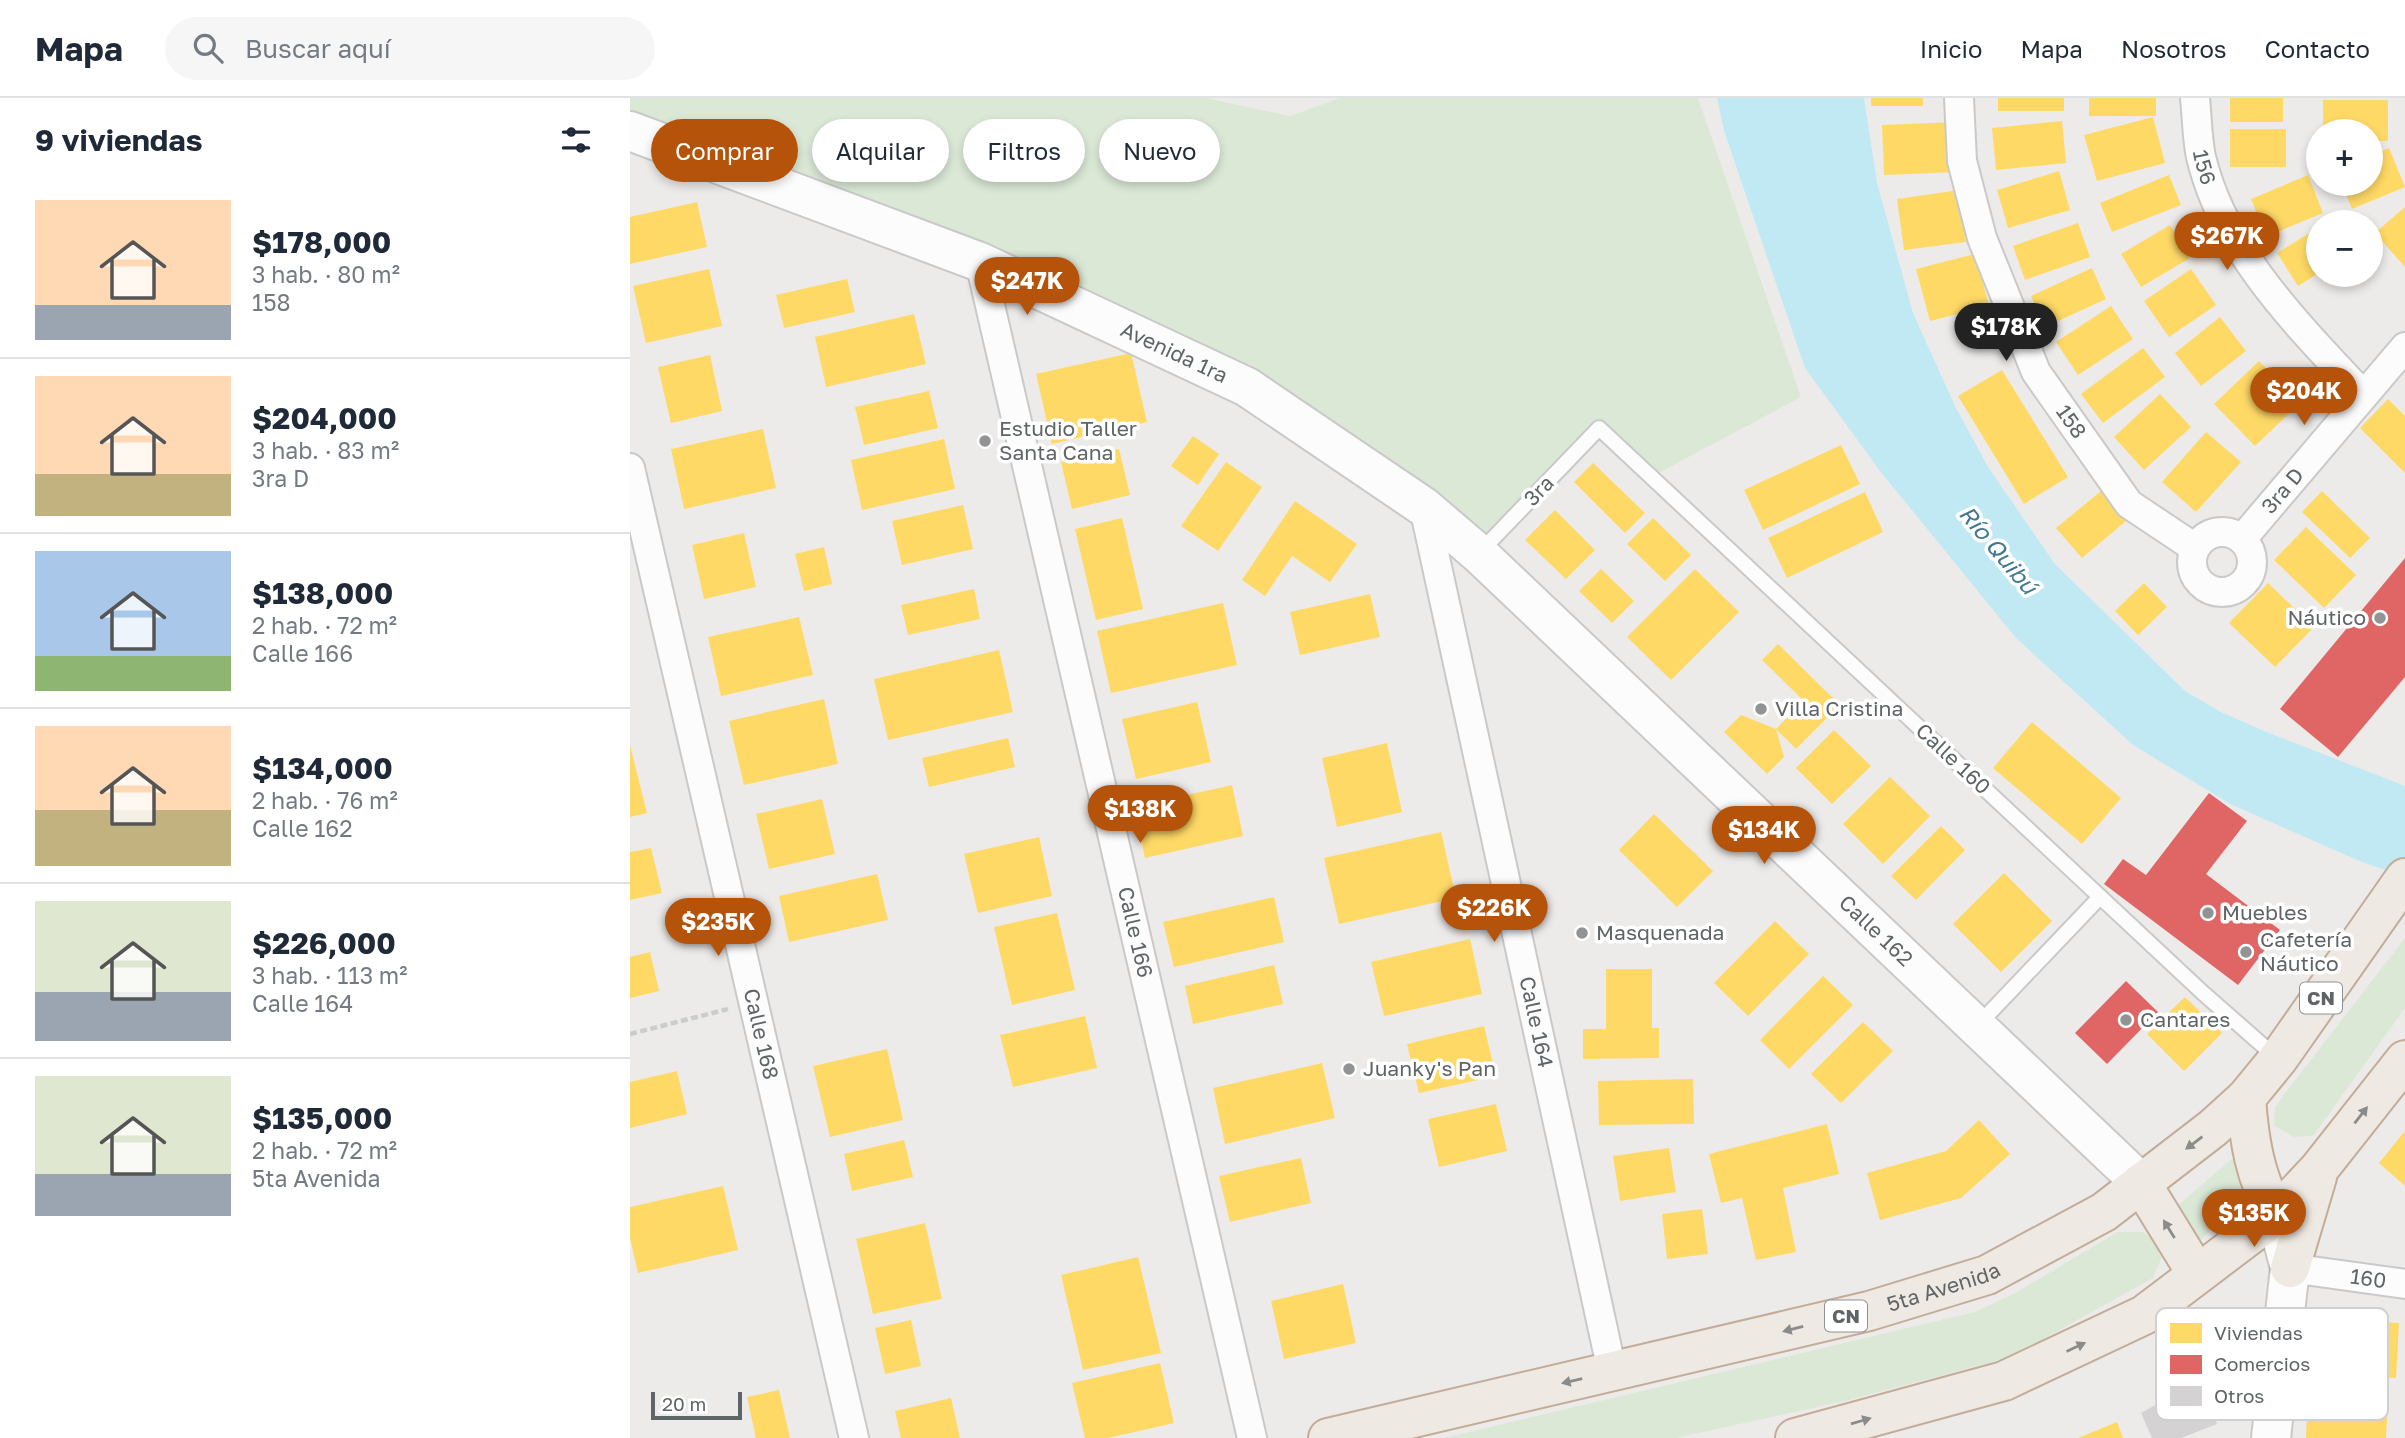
<!DOCTYPE html>
<html lang="es">
<head>
<meta charset="utf-8">
<style>
  :root { --surface:#fff; --page:#f6f6f7; --text:#1f2937; --muted:#747a83; --line:#e0e1e3; --accent:#b45309 }
  body { margin:0; font-family:"Golos Text",sans-serif; background:var(--page); color:var(--text); height:100vh; display:flex; flex-direction:column; font-size:26px; white-space:nowrap }
  * { box-sizing:border-box; margin:0 }
  p { font-size:23px; color:var(--muted) }
  .icon { flex:none; width:38px; height:38px; fill:none; stroke:currentColor; stroke-width:2; stroke-linecap:round; stroke-linejoin:round }
  .map { position:relative; flex:1; overflow:hidden }
  .sheet { display:flex; flex-direction:column; background:var(--surface); width:630px }
  .sheet>* { flex:none }
  .guide { position:absolute; left:21px; top:21px; width:665px; height:63px; display:flex; gap:14px }
  .buttons { position:absolute; left:1676px; top:21px; display:grid; gap:14px }
  .buttons a { display:grid; place-items:center; width:77px; height:77px; border-radius:50%; background:var(--surface); box-shadow:0 4px 10px #0003; font-size:35px }
  .scale { position:absolute; left:21px; bottom:18px; width:91px; box-sizing:border-box; padding-left:7px; border:4px solid #5f6466; border-top:0; font-size:19px; line-height:24px; white-space:nowrap; color:#5f6466; -webkit-text-stroke:5px #fff; paint-order:stroke }
  .price { position:absolute; translate:-50% -60px; padding:0 16px; border-radius:24px; background:var(--accent); color:#fff; font-size:23px; line-height:46px; filter:drop-shadow(0 2px 4px #0008) }
  .price::after { content:''; position:absolute; left:50%; top:42px; width:21px; height:16px; margin-left:-10px; background:inherit; clip-path:polygon(0 0,100% 0,50% 100%) }
  .price.active { background:#222; color:#fff }
  ul { padding:0; list-style:none }
  li { display:flex; align-items:center; gap:21px; height:175px; padding:0 35px }
  li+li { border-top:2px solid var(--line) }
  li span { display:grid; place-items:center; flex:none; width:196px; height:140px; border-radius:0px; color:#555 }
  li>.icon { margin-inline-start:auto }
  span .icon { width:84px; height:84px; fill:#fffc; stroke-width:1 }
  li b { font-size:30px }
  h2 { display:flex; justify-content:space-between; align-items:center; height:84px; padding:0 35px; font-size:30px }
  .pill { padding:0 24px; border-radius:32px; background:var(--surface); box-shadow:0 4px 10px #0003; font-size:24px; line-height:63px }
  .pill.active { background:var(--accent); color:#fff }
  header { display:flex; align-items:center; gap:42px; box-sizing:border-box; height:98px; padding:0 35px; background:var(--surface); border-bottom:2px solid var(--line) }
  header strong { font-size:33px }
  nav { display:flex; gap:38px; margin-inline-start:auto; font-size:24px }
  .search { width:490px; height:63px; background:var(--page); display:flex; align-items:center; gap:18px; box-sizing:border-box; padding:0 24px; border-radius:38px; color:var(--muted); font-size:26px }
  main { display:flex; flex:1; min-height:0 }
  .map>svg:first-child { display:block }
  .green { fill:#dbe8d6 }
  .water { fill:#c1e9f4 }
  .homes { fill:#ffd966 }
  .shops { fill:#e06666 }
  .building { fill:#d4d2d2 }
  .lines { fill:none; stroke-linecap:round; stroke-linejoin:round }
  .lane-casing { stroke:#cac9c9; stroke-width:18 }
  .street-casing { stroke:#cac9c9; stroke-width:32 }
  .secondary-casing { stroke:#c9c9c9; stroke-width:42 }
  .highway-casing { stroke:#c3ac98; stroke-width:42 }
  .path { stroke:#c9ceca; stroke-width:4.5; stroke-dasharray:7 3.5; stroke-linecap:butt }
  .lane { stroke:#fcfcfc; stroke-width:14 }
  .street { stroke:#fcfcfc; stroke-width:28 }
  .secondary { stroke:#fcfcfc; stroke-width:38 }
  .highway { stroke:#efe9e3; stroke-width:38 }
  .oneway { fill:#8a8c8c }
  .poi-dot { fill:#919394; stroke:#fff; stroke-width:2.5 }
  .labels { text-anchor:middle; stroke-width:7; stroke-linejoin:round; paint-order:stroke }
  .shield { fill:#fff; stroke:#8f9294; stroke-width:2 }
  .shield-label { font-size:19px; font-weight:bold; fill:#5f6466 }
  .street-label { font-size:21px; fill:#5f6466; stroke:#fff }
  .poi-label { font-size:21px; fill:#5f6466; stroke:#fff; text-anchor:start }
  .water-label { font-size:23px; font-style:italic; fill:#417991; stroke:#fff }
  .key { fill:#fff; stroke:#cfd0d1; stroke-width:2 }
  .key-label { font-size:19px; fill:#5f6466 }
</style>
</head>
<body>
<header>
<strong>Mapa</strong>
<div class="search"><svg class="icon" aria-label="search" viewBox="0 0 24 24"><circle cx="10" cy="10" r="6"/><path d="M15 15l6 6"/></svg>Buscar aquí</div>
<nav><a>Inicio</a><a>Mapa</a><a>Nosotros</a><a>Contacto</a></nav>
</header>
<main>
<section class="sheet">
<h2>9 viviendas<svg class="icon" aria-label="filters" viewBox="0 0 24 24"><path d="M4 7h16M4 17h16"/><circle cx="9" cy="7" r="2"/><circle cx="15" cy="17" r="2"/></svg></h2>
<ul>
<li><span style="background:linear-gradient(#ffd9b3 75%,#9aa5b1 0)"><svg class="icon" aria-label="home" viewBox="0 0 24 24"><path d="M3 11l9-7 9 7M6 9v11h12V9"/></svg></span><div><b>$178,000</b><p>3 hab. · 80 m²</p><p>158</p></div></li>
<li><span style="background:linear-gradient(#ffd9b3 70%,#c2b280 0)"><svg class="icon" aria-label="home" viewBox="0 0 24 24"><path d="M3 11l9-7 9 7M6 9v11h12V9"/></svg></span><div><b>$204,000</b><p>3 hab. · 83 m²</p><p>3ra D</p></div></li>
<li><span style="background:linear-gradient(#a9c7e8 75%,#8fb573 0)"><svg class="icon" aria-label="home" viewBox="0 0 24 24"><path d="M3 11l9-7 9 7M6 9v11h12V9"/></svg></span><div><b>$138,000</b><p>2 hab. · 72 m²</p><p>Calle 166</p></div></li>
<li><span style="background:linear-gradient(#ffd9b3 60%,#c2b280 0)"><svg class="icon" aria-label="home" viewBox="0 0 24 24"><path d="M3 11l9-7 9 7M6 9v11h12V9"/></svg></span><div><b>$134,000</b><p>2 hab. · 76 m²</p><p>Calle 162</p></div></li>
<li><span style="background:linear-gradient(#dfe7d0 65%,#9aa5b1 0)"><svg class="icon" aria-label="home" viewBox="0 0 24 24"><path d="M3 11l9-7 9 7M6 9v11h12V9"/></svg></span><div><b>$226,000</b><p>3 hab. · 113 m²</p><p>Calle 164</p></div></li>
<li><span style="background:linear-gradient(#dfe7d0 70%,#9aa5b1 0)"><svg class="icon" aria-label="home" viewBox="0 0 24 24"><path d="M3 11l9-7 9 7M6 9v11h12V9"/></svg></span><div><b>$135,000</b><p>2 hab. · 72 m²</p><p>5ta Avenida</p></div></li>
</ul>
</section>
<div class="map">
<svg width="1775" height="1340" viewBox="0 0 1775 1340">
  <rect width="100%" height="100%" fill="#edebe9"/>
  <g class="green">
    <polygon points="0,0 576,0 660,18 710,0 1068,0 1171,299 1021,379 968,331 849,456 617,289 0,33"/>
    <polygon points="1775,840 1775,910 1683,1038 1664,1039 1644,1028 1645,1010 1653,998"/>
    <polygon points="1604,1059 1612,1099 1571,1142 1545,1110"/>
    <polygon points="1488,1134 1512,1134 1529,1144 1531,1161 1523,1180 1381,1259 1215,1303 1045,1340 814,1340 1345,1214 1385,1195"/>
  </g>
  <polygon class="water" points="1087,0 1234,0 1247,85 1283,215 1325,308 1358,369 1425,466 1555,593 1591,614 1634,633 1775,688 1775,779 1732,764 1602,707 1503,647 1386,540 1250,373 1175,270 1094,33"/>
  <g class="homes">
    <rect x="1241" y="0" width="52" height="8"/>
    <rect x="1368" y="0" width="66" height="13"/>
    <rect x="1459" y="0" width="67" height="18"/>
    <rect x="1600" y="0" width="53" height="24"/>
    <polygon points="1693,2 1758,2 1758,43 1741,43 1741,33 1693,33"/>
    <polygon points="1523,19 1535,65 1467,83 1454,37"/>
    <polygon points="1432,23 1436,65 1366,72 1362,30"/>
    <polygon points="1326,24 1329,74 1254,77 1252,27"/>
    <rect x="1600" y="31" width="56" height="38"/>
    <polygon points="1759,50 1775,89 1722,111 1712,86 1741,86 1741,57"/>
    <polygon points="1429,73 1440,112 1378,130 1367,92"/>
    <polygon points="1539,77 1551,107 1482,134 1470,105"/>
    <polygon points="1678,77 1693,115 1637,138 1621,101"/>
    <polygon points="1329,92 1336,144 1274,152 1267,101"/>
    <polygon points="67,104 77,149 0,166 0,119"/>
    <polygon points="1775,109 1775,169 1745,135"/>
    <polygon points="1448,125 1460,159 1395,182 1383,148"/>
    <polygon points="1540,127 1560,160 1511,189 1491,156"/>
    <polygon points="1689,129 1689,175 1668,188 1647,155"/>
    <polygon points="1345,156 1359,208 1300,223 1286,171"/>
    <polygon points="1462,170 1476,201 1415,229 1401,198"/>
    <polygon points="79,171 92,228 16,245 3,188"/>
    <polygon points="1561,171 1586,207 1539,239 1514,203"/>
    <polygon points="217,181 225,214 154,230 146,197"/>
    <polygon points="1481,208 1503,241 1448,277 1426,244"/>
    <polygon points="284,216 296,266 196,289 185,239"/>
    <polygon points="1590,219 1616,253 1571,288 1545,255"/>
    <polygon points="1513,250 1535,279 1473,325 1451,296"/>
    <polygon points="501,255 517,324 422,346 406,276"/>
    <polygon points="80,257 92,313 41,325 28,269"/>
    <polygon points="1629,263 1670,305 1625,348 1584,306"/>
    <polygon points="1372,272 1438,379 1394,406 1328,298"/>
    <polygon points="299,293 308,330 234,347 225,309"/>
    <polygon points="1530,296 1561,329 1514,372 1484,339"/>
    <polygon points="1758,301 1775,318 1775,375 1730,330"/>
    <polygon points="133,331 146,390 54,411 41,351"/>
    <polygon points="1576,334 1611,364 1566,414 1532,384"/>
    <polygon points="563,338 589,356 568,387 541,368"/>
    <polygon points="314,341 325,391 232,412 221,362"/>
    <polygon points="1211,347 1230,386 1133,432 1114,392"/>
    <polygon points="489,351 500,397 442,411 431,364"/>
    <polygon points="596,364 632,389 588,453 551,428"/>
    <polygon points="963,365 1015,415 995,435 944,384"/>
    <polygon points="1471,393 1496,423 1452,460 1426,430"/>
    <polygon points="1692,393 1740,440 1720,460 1672,414"/>
    <polygon points="1235,394 1253,434 1157,480 1138,440"/>
    <polygon points="665,403 727,446 700,484 662,458 635,498 612,482"/>
    <polygon points="333,407 343,451 272,467 262,423"/>
    <polygon points="925,412 965,452 936,481 895,442"/>
    <polygon points="492,420 513,511 466,522 445,431"/>
    <polygon points="1023,420 1061,457 1035,483 997,446"/>
    <polygon points="1676,429 1726,477 1694,510 1644,462"/>
    <polygon points="114,435 126,489 74,501 62,447"/>
    <polygon points="194,449 202,486 174,493 165,456"/>
    <polygon points="971,471 1004,503 982,525 949,493"/>
    <polygon points="1065,471 1109,514 1041,582 997,539"/>
    <polygon points="1514,485 1537,509 1508,537 1485,513"/>
    <polygon points="1638,485 1684,529 1645,569 1599,525"/>
    <polygon points="344,491 350,521 278,537 271,507"/>
    <polygon points="740,496 750,539 670,557 660,514"/>
    <polygon points="593,505 607,567 481,595 467,533"/>
    <polygon points="169,519 183,577 91,598 78,539"/>
    <polygon points="1148,546 1210,607 1166,651 1146,631 1174,603 1132,562"/>
    <polygon points="369,552 383,614 258,642 244,581"/>
    <polygon points="194,601 208,666 114,687 99,623"/>
    <polygon points="567,604 581,664 506,681 492,621"/>
    <polygon points="1111,617 1146,631 1154,659 1137,676 1094,634"/>
    <polygon points="1402,624 1491,700 1452,746 1363,670"/>
    <polygon points="1204,632 1241,668 1202,706 1166,670"/>
    <polygon points="378,640 385,669 299,689 292,660"/>
    <polygon points="757,645 772,714 707,729 692,660"/>
    <polygon points="0,647 17,715 0,719"/>
    <polygon points="1260,679 1300,718 1253,766 1213,726"/>
    <polygon points="602,687 613,738 515,760 504,709"/>
    <polygon points="192,701 205,756 139,771 126,716"/>
    <polygon points="1024,716 1083,773 1047,809 989,752"/>
    <polygon points="1311,728 1335,752 1286,802 1261,778"/>
    <polygon points="811,734 826,800 709,826 694,760"/>
    <polygon points="409,739 422,798 348,815 334,756"/>
    <polygon points="21,750 32,795 0,802 0,754"/>
    <polygon points="1374,775 1422,823 1371,874 1323,826"/>
    <polygon points="247,776 258,822 159,844 149,798"/>
    <polygon points="644,799 654,844 544,869 533,824"/>
    <polygon points="427,815 445,892 382,907 364,829"/>
    <polygon points="1145,823 1179,856 1118,918 1084,885"/>
    <polygon points="840,841 852,896 754,918 741,864"/>
    <polygon points="20,854 29,893 0,900 0,859"/>
    <polygon points="644,867 653,906 563,926 555,888"/>
    <polygon points="976,871 1022,871 1022,930 1029,930 1029,960 953,961 953,931 976,931"/>
    <polygon points="1193,878 1223,907 1159,971 1130,942"/>
    <polygon points="1555,899 1592,935 1554,973 1517,936"/>
    <polygon points="455,918 467,970 383,989 370,937"/>
    <polygon points="1233,924 1263,953 1211,1005 1181,976"/>
    <polygon points="854,928 866,978 789,995 777,946"/>
    <polygon points="257,951 273,1022 200,1039 183,968"/>
    <polygon points="692,965 705,1020 595,1046 583,990"/>
    <polygon points="47,973 57,1016 0,1030 0,984"/>
    <polygon points="1063,981 1064,1026 969,1027 968,983"/>
    <polygon points="866,1006 877,1053 809,1069 798,1021"/>
    <polygon points="1349,1022 1380,1056 1331,1100 1250,1122 1237,1075 1316,1053"/>
    <polygon points="1197,1026 1209,1076 1153,1090 1166,1154 1126,1162 1112,1100 1091,1105 1079,1056"/>
    <polygon points="1775,1033 1775,1088 1749,1065"/>
    <polygon points="274,1042 283,1079 222,1093 214,1056"/>
    <polygon points="1039,1050 1046,1094 990,1103 983,1058"/>
    <polygon points="671,1060 681,1105 600,1124 589,1078"/>
    <polygon points="93,1088 108,1152 8,1175 0,1140 0,1109"/>
    <polygon points="1072,1111 1078,1156 1037,1161 1032,1116"/>
    <polygon points="295,1125 312,1201 243,1216 226,1141"/>
    <polygon points="508,1159 531,1255 453,1272 431,1177"/>
    <polygon points="713,1186 726,1245 654,1261 641,1203"/>
    <polygon points="1692,1220 1769,1225 1766,1280 1689,1276"/>
    <polygon points="281,1222 291,1268 255,1276 245,1230"/>
    <polygon points="530,1265 544,1325 478,1340 455,1340 442,1285"/>
    <polygon points="149,1292 160,1340 126,1340 117,1299"/>
    <polygon points="1678,1296 1758,1301 1756,1340 1676,1340"/>
    <polygon points="321,1300 330,1340 271,1340 265,1313"/>
    <polygon points="1487,1324 1493,1340 1448,1340"/>
  </g>
  <g class="shops">
    <polygon points="1775,460 1775,579 1708,659 1650,611"/>
    <polygon points="1579,695 1617,723 1576,776 1650,832 1608,887 1474,786 1493,761 1516,777"/>
    <polygon points="1496,883 1528,914 1477,966 1445,935"/>
  </g>
  <polygon class="building" points="1572,1281 1587,1326 1551,1340 1522,1340 1511,1315"/>
  <g class="lines">
    <defs>
      <g id="lane">
        <polyline points="851,453 969,330 1573,895 1647,960"/>
        <polyline points="1347,928 1470,799"/>
      </g>
      <g id="street">
        <path id="s1" d="M1329 0 1332 63 1352 140 1406 274 1499 406 1565 450"/>
        <path id="s2" d="M1565 0C1567 19 1567 40 1571 59 1594 155 1668 227 1733 297"/>
        <path id="s3" d="M350 164 622 1340"/>
        <path id="s4" d="M0 370 224 1340"/>
        <path id="s5" d="M794 409 982 1273"/>
        <circle cx="1592" cy="464" r="30"/>
        <path id="s6" d="M1612 441 1775 249"/>
        <path id="s7" d="M1660 1170 1775 1186"/>
      </g>
      <g id="secondary">
        <path id="s8" d="M0 33 350 164 617 289 794 409 849 456 1511 1085"/>
        <polyline points="1641,1340 1660,1170 1651,1136"/>
      </g>
      <g id="highway">
        <path d="M1616 1000C1619 1043 1625 1079 1646 1117"/>
        <polyline points="1511,1085 1567,1176"/>
        <polyline points="1660,1170 1687,1079"/>
        <path id="s9" d="M698 1340 1239 1213 1357 1177 1474 1114 1583 1030 1616 1000 1648 961 1775 780"/>
        <polyline points="1165,1340 1374,1283 1514,1217 1646,1117 1689,1071 1775,962"/>
      </g>
    </defs>
    <use href="#lane" class="lane-casing"/>
    <use href="#street" class="street-casing"/>
    <use href="#secondary" class="secondary-casing"/>
    <use href="#highway" class="highway-casing"/>
    <polyline class="path" points="0,936 98,911"/>
    <use href="#lane" class="lane"/>
    <use href="#street" class="street"/>
    <use href="#secondary" class="secondary"/>
    <use href="#highway" class="highway"/>
  </g>
  <defs><path id="oneway-solid" d="M-6-.8H1V-3.2L6.5 0L1 3.2V.8H-6Z" transform="scale(1.75)"/></defs>
  <g class="oneway">
    <use href="#oneway-solid" transform="translate(1731 1017) rotate(-52)"/>
    <use href="#oneway-solid" transform="translate(1564 1045) rotate(143)"/>
    <use href="#oneway-solid" transform="translate(1539 1131) rotate(-122)"/>
    <use href="#oneway-solid" transform="translate(1163 1231) rotate(166)"/>
    <use href="#oneway-solid" transform="translate(1446 1249) rotate(-25)"/>
    <use href="#oneway-solid" transform="translate(942 1283) rotate(167)"/>
    <use href="#oneway-solid" transform="translate(1231 1323) rotate(-16)"/>
  </g>
  <g class="poi-dot">
    <circle cx="355" cy="343" r="7"/>
    <circle cx="1750" cy="520" r="7"/>
    <circle cx="1131" cy="611" r="7"/>
    <circle cx="1578" cy="815" r="7"/>
    <circle cx="952" cy="835" r="7"/>
    <circle cx="1616" cy="854" r="7"/>
    <circle cx="1496" cy="922" r="7"/>
    <circle cx="719" cy="971" r="7"/>
  </g>
  <g class="labels">
    <g class="shield">
      <rect x="1670" y="884.5" width="42" height="31" rx="5"/>
      <rect x="1195" y="1202.5" width="42" height="31" rx="5"/>
    </g>
    <g class="shield-label">
      <text x="1691" y="907">CN</text>
      <text x="1216" y="1225">CN</text>
    </g>
    <g class="street-label">
      <text dy="7" stroke="none"><textPath href="#s2" startOffset="70">156</textPath></text>
      <text dy="7" stroke="none"><textPath href="#s8" startOffset="588">Avenida 1ra</textPath></text>
      <text dy="7" stroke="none"><textPath href="#s1" startOffset="348">158</textPath></text>
      <text transform="translate(909 393) rotate(-46)" y="7">3ra</text>
      <text dy="7" stroke="none"><textPath href="#s6" startOffset="63">3ra D</textPath></text>
      <text transform="translate(1323 661) rotate(43)" y="7">Calle 160</text>
      <text dy="7" stroke="none"><textPath href="#s8" startOffset="1502">Calle 162</textPath></text>
      <text dy="7" stroke="none"><textPath href="#s3" startOffset="688">Calle 166</textPath></text>
      <text dy="7" stroke="none"><textPath href="#s5" startOffset="527">Calle 164</textPath></text>
      <text dy="7" stroke="none"><textPath href="#s4" startOffset="581">Calle 168</textPath></text>
      <text dy="7" stroke="none"><textPath href="#s7" startOffset="79">160</textPath></text>
      <text dy="7" stroke="none"><textPath href="#s9" startOffset="634">5ta Avenida</textPath></text>
    </g>
    <g class="poi-label">
      <text x="369" y="338">Estudio Taller<tspan x="369" dy="24">Santa Cana</tspan></text>
      <text x="1736" y="527" text-anchor="end">Náutico</text>
      <text x="1145" y="618">Villa Cristina</text>
      <text x="1592" y="822">Muebles</text>
      <text x="966" y="842">Masquenada</text>
      <text x="1630" y="849">Cafetería<tspan x="1630" dy="24">Náutico</tspan></text>
      <text x="1510" y="929">Cantares</text>
      <text x="733" y="978">Juanky's Pan</text>
    </g>
    <g class="water-label">
      <text transform="translate(1368 452) rotate(50)" y="8">Río Quibú</text>
    </g>
  </g>
  <rect x="1526" y="1210" width="232" height="112" rx="10" class="key"/>
  <rect x="1540" y="1225" width="32" height="20" fill="#ffd966"/>
  <rect x="1540" y="1257" width="32" height="19" fill="#e06666"/>
  <rect x="1540" y="1288" width="32" height="20" fill="#d4d2d2"/>
  <g class="key-label">
    <text x="1584" y="1242">Viviendas</text>
    <text x="1584" y="1273">Comercios</text>
    <text x="1584" y="1305">Otros</text>
  </g>
</svg>
<div class="buttons">
<a>+</a>
<a>−</a>
</div>
<div class="scale">20 m</div>
<b class="price" style="left:1597px;top:174px">$267K</b>
<b class="price" style="left:397px;top:219px">$247K</b>
<b class="price active" style="left:1376px;top:265px">$178K</b>
<b class="price" style="left:1674px;top:329px">$204K</b>
<b class="price" style="left:510px;top:747px">$138K</b>
<b class="price" style="left:1134px;top:768px">$134K</b>
<b class="price" style="left:864px;top:846px">$226K</b>
<b class="price" style="left:88px;top:860px">$235K</b>
<b class="price" style="left:1624px;top:1151px">$135K</b>
<div class="guide">
<a class="pill active">Comprar</a>
<a class="pill">Alquilar</a>
<a class="pill">Filtros</a>
<a class="pill">Nuevo</a>
</div>
</div>
</main>
</body>
</html>
